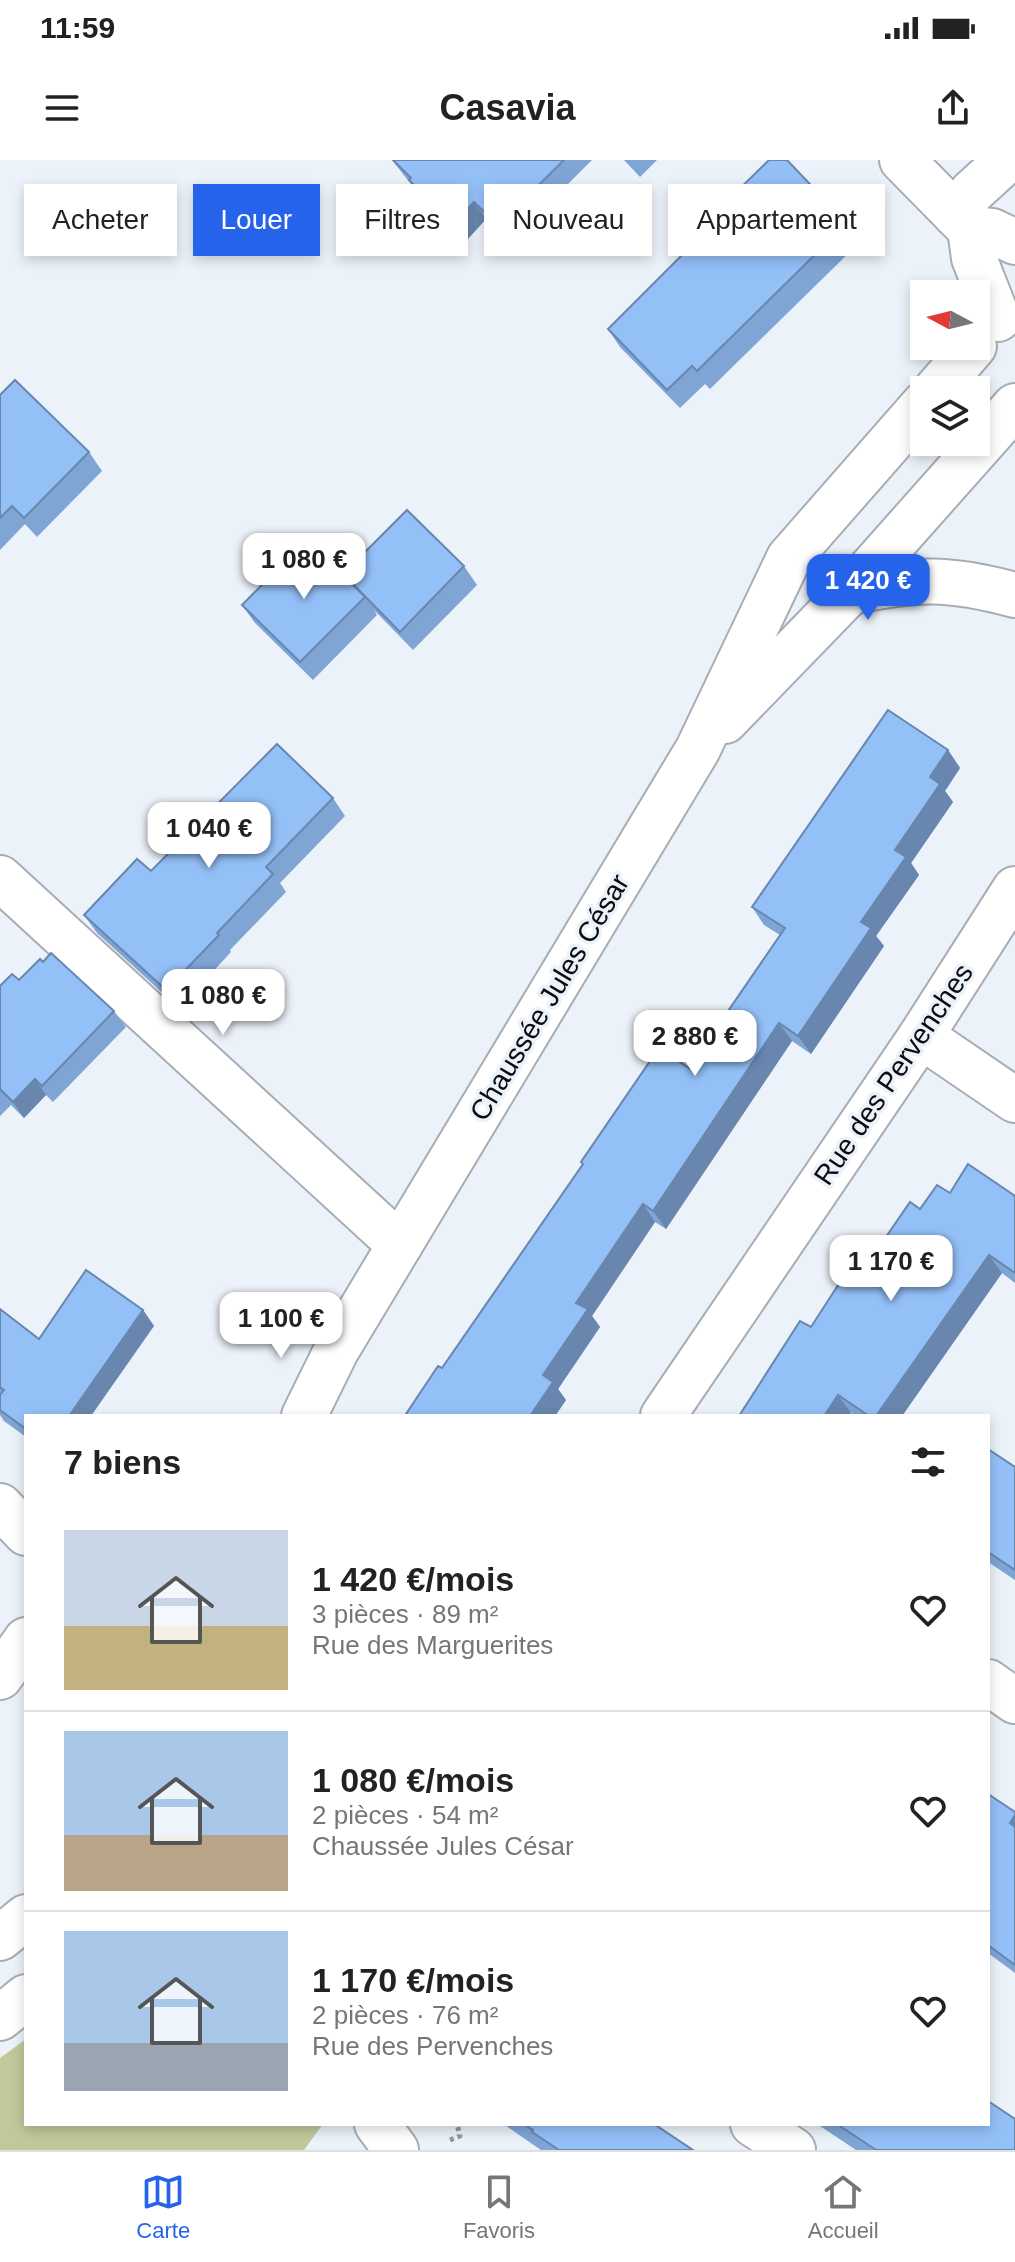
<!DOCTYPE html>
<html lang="fr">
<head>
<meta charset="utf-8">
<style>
  :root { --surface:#fff; --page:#f2f2f2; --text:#222; --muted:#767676; --line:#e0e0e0; --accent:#2563eb }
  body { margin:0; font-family:Arial,sans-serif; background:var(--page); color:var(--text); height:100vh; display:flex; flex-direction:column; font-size:30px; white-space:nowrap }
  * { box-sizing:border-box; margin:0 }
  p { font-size:26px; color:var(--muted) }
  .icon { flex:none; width:44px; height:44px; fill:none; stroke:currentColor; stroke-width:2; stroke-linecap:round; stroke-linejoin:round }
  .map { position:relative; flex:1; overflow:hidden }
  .details { position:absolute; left:24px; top:1254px; width:966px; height:712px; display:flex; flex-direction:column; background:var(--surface); border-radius:0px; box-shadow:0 4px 12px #0003 }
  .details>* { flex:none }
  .banner { position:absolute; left:24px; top:24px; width:968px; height:72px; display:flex; gap:16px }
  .needle { width:52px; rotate:277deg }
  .fabs { position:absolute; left:910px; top:120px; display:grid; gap:16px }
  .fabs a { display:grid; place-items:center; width:80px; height:80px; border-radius:0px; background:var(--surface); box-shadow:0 4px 12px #0003; font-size:40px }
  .price { position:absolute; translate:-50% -68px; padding:0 18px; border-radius:16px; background:#fff; color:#222; font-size:26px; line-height:52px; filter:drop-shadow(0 2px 4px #0008) }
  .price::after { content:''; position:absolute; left:50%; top:48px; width:24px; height:18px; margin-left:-12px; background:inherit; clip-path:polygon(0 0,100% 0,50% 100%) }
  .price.selected { background:var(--accent); color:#fff }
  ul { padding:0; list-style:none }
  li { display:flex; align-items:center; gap:24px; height:200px; padding:0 40px }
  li+li { border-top:2px solid var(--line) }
  li span { display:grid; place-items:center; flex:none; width:224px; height:160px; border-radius:0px; color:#555 }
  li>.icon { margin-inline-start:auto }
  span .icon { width:96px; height:96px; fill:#fffc; stroke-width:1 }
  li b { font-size:34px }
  h2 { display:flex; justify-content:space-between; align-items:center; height:96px; padding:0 40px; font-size:34px }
  .pill { padding:0 28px; border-radius:0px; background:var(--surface); box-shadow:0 4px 12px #0003; font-size:28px; line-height:72px }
  .pill.selected { background:var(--accent); color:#fff }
  .status { display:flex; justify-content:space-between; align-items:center; height:56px; padding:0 40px; background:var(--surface); direction:ltr }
  .status svg { height:22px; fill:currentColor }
  header { display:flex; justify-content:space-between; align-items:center; height:104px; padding:0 40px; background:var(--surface); font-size:36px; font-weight:600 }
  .tabs { display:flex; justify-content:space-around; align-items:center; height:112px; border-top:2px solid var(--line); background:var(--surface); font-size:22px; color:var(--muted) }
  .tabs a { display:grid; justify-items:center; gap:4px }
  .tabs .selected { color:var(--accent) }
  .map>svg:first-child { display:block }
  .green { fill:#c1c99c }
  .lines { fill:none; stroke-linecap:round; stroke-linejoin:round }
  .minor-casing { stroke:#a8adb4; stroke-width:48 }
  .path { stroke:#92969b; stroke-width:5; stroke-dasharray:4 4; stroke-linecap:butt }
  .minor { stroke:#fff; stroke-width:44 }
  .wall { fill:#7fa5d5 }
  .shaded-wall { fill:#6886ae }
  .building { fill:#94c0f8; stroke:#6886ae; stroke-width:2 }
  .labels { text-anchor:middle; stroke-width:7; stroke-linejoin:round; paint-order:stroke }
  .street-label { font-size:28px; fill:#0a0c0f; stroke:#ecf2f9 }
</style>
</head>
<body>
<div class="status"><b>11:59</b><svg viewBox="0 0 49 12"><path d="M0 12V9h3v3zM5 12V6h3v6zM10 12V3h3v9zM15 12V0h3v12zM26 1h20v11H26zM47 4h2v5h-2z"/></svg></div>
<header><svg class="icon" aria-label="menu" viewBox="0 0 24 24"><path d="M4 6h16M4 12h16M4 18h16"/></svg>Casavia<svg class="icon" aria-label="share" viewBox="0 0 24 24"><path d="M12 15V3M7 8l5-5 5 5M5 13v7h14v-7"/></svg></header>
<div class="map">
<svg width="1015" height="1990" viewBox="0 0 1015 1990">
  <rect width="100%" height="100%" fill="#ecf2f9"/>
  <polygon class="green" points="26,1879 26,1964 323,1964 304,1990 0,1990 0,1898"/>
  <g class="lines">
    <defs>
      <g id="minor">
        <polyline points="902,0 970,69"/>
        <polyline points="956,55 972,32 1007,0"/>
        <polyline points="998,159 974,98 970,69 992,71 1015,82"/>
        <polyline points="936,230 974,186"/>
        <path d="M850 432C917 418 948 417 1015 435"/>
        <polyline points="725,561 850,432 1015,246"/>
        <polyline points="0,718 400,1085"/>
        <polyline points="921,876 1015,940"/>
        <polyline points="304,1256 336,1191 698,589 789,398 924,244"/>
        <polyline points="663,1256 921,876 1015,729"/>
        <polyline points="0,1346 26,1373"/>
        <polyline points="0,1517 26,1480"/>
        <polyline points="988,1522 1015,1541"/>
        <polyline points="0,1778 26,1757"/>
        <polyline points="0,1858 26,1837"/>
        <polyline points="377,1964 396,1990"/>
        <polyline points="753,1964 793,1990"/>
      </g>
    </defs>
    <use href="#minor" class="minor-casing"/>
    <polyline class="path" points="450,1980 460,1976 457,1964"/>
    <use href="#minor" class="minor"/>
  </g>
  <g class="wall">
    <polygon points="392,0 592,0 510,82 486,59 466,81 421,37"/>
    <polygon points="624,0 657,0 640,17"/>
    <polygon points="724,44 847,63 860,82 710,229 705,224 680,248 620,187 608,169 728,49"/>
    <polygon points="0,235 89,292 102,311 37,377 25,364 0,390"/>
    <polygon points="464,406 477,425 413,490 374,450 377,455 313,520 255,463 242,445 347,419"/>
    <polygon points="948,590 960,608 945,631 953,642 911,703 919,715 876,776 884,786 811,894 792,881 666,1069 655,1062 592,1156 600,1167 558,1229 566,1240 555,1256 408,1256 406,1254 442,1208 583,1004 581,1002 689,908 780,775 764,765 752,747"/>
    <polygon points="333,638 345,656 280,723 286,732 230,790 231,792 179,848 97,773 84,755 151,711"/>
    <polygon points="19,820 114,851 126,867 53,942 46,935 24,958 11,945 0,956 0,826"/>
    <polygon points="950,1033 1015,1036 1015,1123 1002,1113 902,1256 855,1256 851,1253 739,1256 811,1167 920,1049"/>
    <polygon points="0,1149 39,1179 143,1150 154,1166 26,1256 26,1277 4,1261 0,1255"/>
    <polygon points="988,1289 1015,1307 1015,1420 988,1402"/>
    <polygon points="988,1634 1015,1652 1015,1813 988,1793"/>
    <polygon points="505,1964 654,1964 693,1990 541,1990 509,1968"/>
    <polygon points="817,1964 988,1964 1015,1990 856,1990"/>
  </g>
  <g class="shaded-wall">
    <polygon points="474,42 486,59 466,81 454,64"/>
    <polygon points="948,590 960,608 945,631 953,642 911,703 919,715 876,776 884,786 811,894 798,876 861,762 930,617"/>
    <polygon points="779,863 792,881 666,1069 653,1051"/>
    <polygon points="35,919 46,935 24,958 13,942"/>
    <polygon points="643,1044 655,1062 592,1156 600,1167 558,1229 566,1240 555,1256 530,1256 543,1215 576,1143"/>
    <polygon points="989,1095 1002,1113 902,1256 876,1256"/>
    <polygon points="143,1150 154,1166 91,1256 69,1256"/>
    <polygon points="838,1235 851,1253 849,1256 824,1256"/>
    <polygon points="1015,1655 1015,1670 1010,1663"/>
  </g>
  <g class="building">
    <polygon points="393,0 564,0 498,65 474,42 454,64 409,20 411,18"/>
    <polygon points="769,0 787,0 847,63 697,211 692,206 667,230 608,169 729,48 724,44"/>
    <polygon points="15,220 89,292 24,358 12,346 0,358 0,235"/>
    <polygon points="407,350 464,406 400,472 343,414"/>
    <polygon points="307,379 365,437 300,502 242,445"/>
    <polygon points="888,550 948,590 930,617 940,624 895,690 906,697 861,762 871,768 798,876 779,863 653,1051 643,1044 576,1143 588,1149 543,1215 553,1222 530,1256 409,1256 406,1254 438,1206 442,1208 583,1004 581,1002 659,888 689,908 785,768 752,747"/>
    <polygon points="277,584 333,638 266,707 273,714 217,773 219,775 166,830 84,755 137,699 151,711"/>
    <polygon points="51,793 114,851 42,926 35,919 13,942 0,929 0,826 12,814 19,820 40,799 43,802"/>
    <polygon points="968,1004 1015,1036 1015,1113 989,1095 876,1256 869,1256 838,1235 824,1256 739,1256 800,1161 811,1167 853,1102 864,1109 910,1042 920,1049 937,1025 950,1033"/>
    <polygon points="86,1110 143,1150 69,1256 26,1256 26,1269 0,1250 0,1235 4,1230 0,1227 0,1149 39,1179"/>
    <polygon points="988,1289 1015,1307 1015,1410 988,1392"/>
    <polygon points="988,1634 1015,1652 1015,1655 1010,1663 1015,1667 1015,1805 988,1785"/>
    <polygon points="988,1941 1015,1959 1015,1990 876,1990 837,1964 988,1964"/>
    <polygon points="524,1964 654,1964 693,1990 559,1990 532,1972 533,1970"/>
  </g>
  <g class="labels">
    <g class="street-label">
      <text transform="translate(549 837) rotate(-59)" y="10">Chaussée Jules César</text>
      <text transform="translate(893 914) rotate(-56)" y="10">Rue des Pervenches</text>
    </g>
  </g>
</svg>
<div class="fabs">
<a><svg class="needle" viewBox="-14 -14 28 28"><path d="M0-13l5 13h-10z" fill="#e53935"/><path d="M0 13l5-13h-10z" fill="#767676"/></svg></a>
<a><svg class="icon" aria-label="layers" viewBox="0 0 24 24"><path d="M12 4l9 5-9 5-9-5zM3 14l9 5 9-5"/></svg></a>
</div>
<b class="price" style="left:304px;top:441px">1 080 €</b>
<b class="price selected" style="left:868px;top:462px">1 420 €</b>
<b class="price" style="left:209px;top:710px">1 040 €</b>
<b class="price" style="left:223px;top:877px">1 080 €</b>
<b class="price" style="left:695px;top:918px">2 880 €</b>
<b class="price" style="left:891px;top:1143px">1 170 €</b>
<b class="price" style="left:281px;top:1200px">1 100 €</b>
<div class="banner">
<a class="pill">Acheter</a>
<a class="pill selected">Louer</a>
<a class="pill">Filtres</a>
<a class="pill">Nouveau</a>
<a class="pill">Appartement</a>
</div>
<section class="details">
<h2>7 biens<svg class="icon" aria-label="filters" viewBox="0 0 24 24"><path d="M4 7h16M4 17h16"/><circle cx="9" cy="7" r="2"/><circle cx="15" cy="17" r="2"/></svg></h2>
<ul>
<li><span style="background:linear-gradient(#c9d6e8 60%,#c2b280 0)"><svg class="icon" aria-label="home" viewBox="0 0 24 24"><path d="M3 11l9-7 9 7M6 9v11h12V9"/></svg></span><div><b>1 420 €/mois</b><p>3 pièces · 89 m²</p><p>Rue des Marguerites</p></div><svg class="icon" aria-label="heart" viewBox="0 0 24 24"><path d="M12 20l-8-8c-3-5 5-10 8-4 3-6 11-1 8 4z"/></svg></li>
<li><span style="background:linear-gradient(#a9c7e8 65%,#b9a48a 0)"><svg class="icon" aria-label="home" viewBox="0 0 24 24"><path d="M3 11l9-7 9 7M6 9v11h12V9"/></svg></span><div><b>1 080 €/mois</b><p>2 pièces · 54 m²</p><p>Chaussée Jules César</p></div><svg class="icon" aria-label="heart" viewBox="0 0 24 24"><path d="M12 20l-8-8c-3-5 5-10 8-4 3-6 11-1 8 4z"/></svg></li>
<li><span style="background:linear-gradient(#a9c7e8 70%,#9aa5b1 0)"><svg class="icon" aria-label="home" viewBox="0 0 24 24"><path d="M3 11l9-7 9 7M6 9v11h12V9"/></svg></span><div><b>1 170 €/mois</b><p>2 pièces · 76 m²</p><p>Rue des Pervenches</p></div><svg class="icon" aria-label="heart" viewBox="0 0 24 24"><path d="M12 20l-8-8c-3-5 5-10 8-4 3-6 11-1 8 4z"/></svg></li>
</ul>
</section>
</div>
<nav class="tabs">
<a class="selected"><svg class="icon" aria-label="map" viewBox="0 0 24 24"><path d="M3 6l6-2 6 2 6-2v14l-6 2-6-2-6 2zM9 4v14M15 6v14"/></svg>Carte</a>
<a><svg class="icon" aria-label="saved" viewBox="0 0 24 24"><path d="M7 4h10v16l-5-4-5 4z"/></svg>Favoris</a>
<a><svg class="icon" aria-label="home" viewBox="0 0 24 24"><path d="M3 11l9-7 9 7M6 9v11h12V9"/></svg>Accueil</a>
</nav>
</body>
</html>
